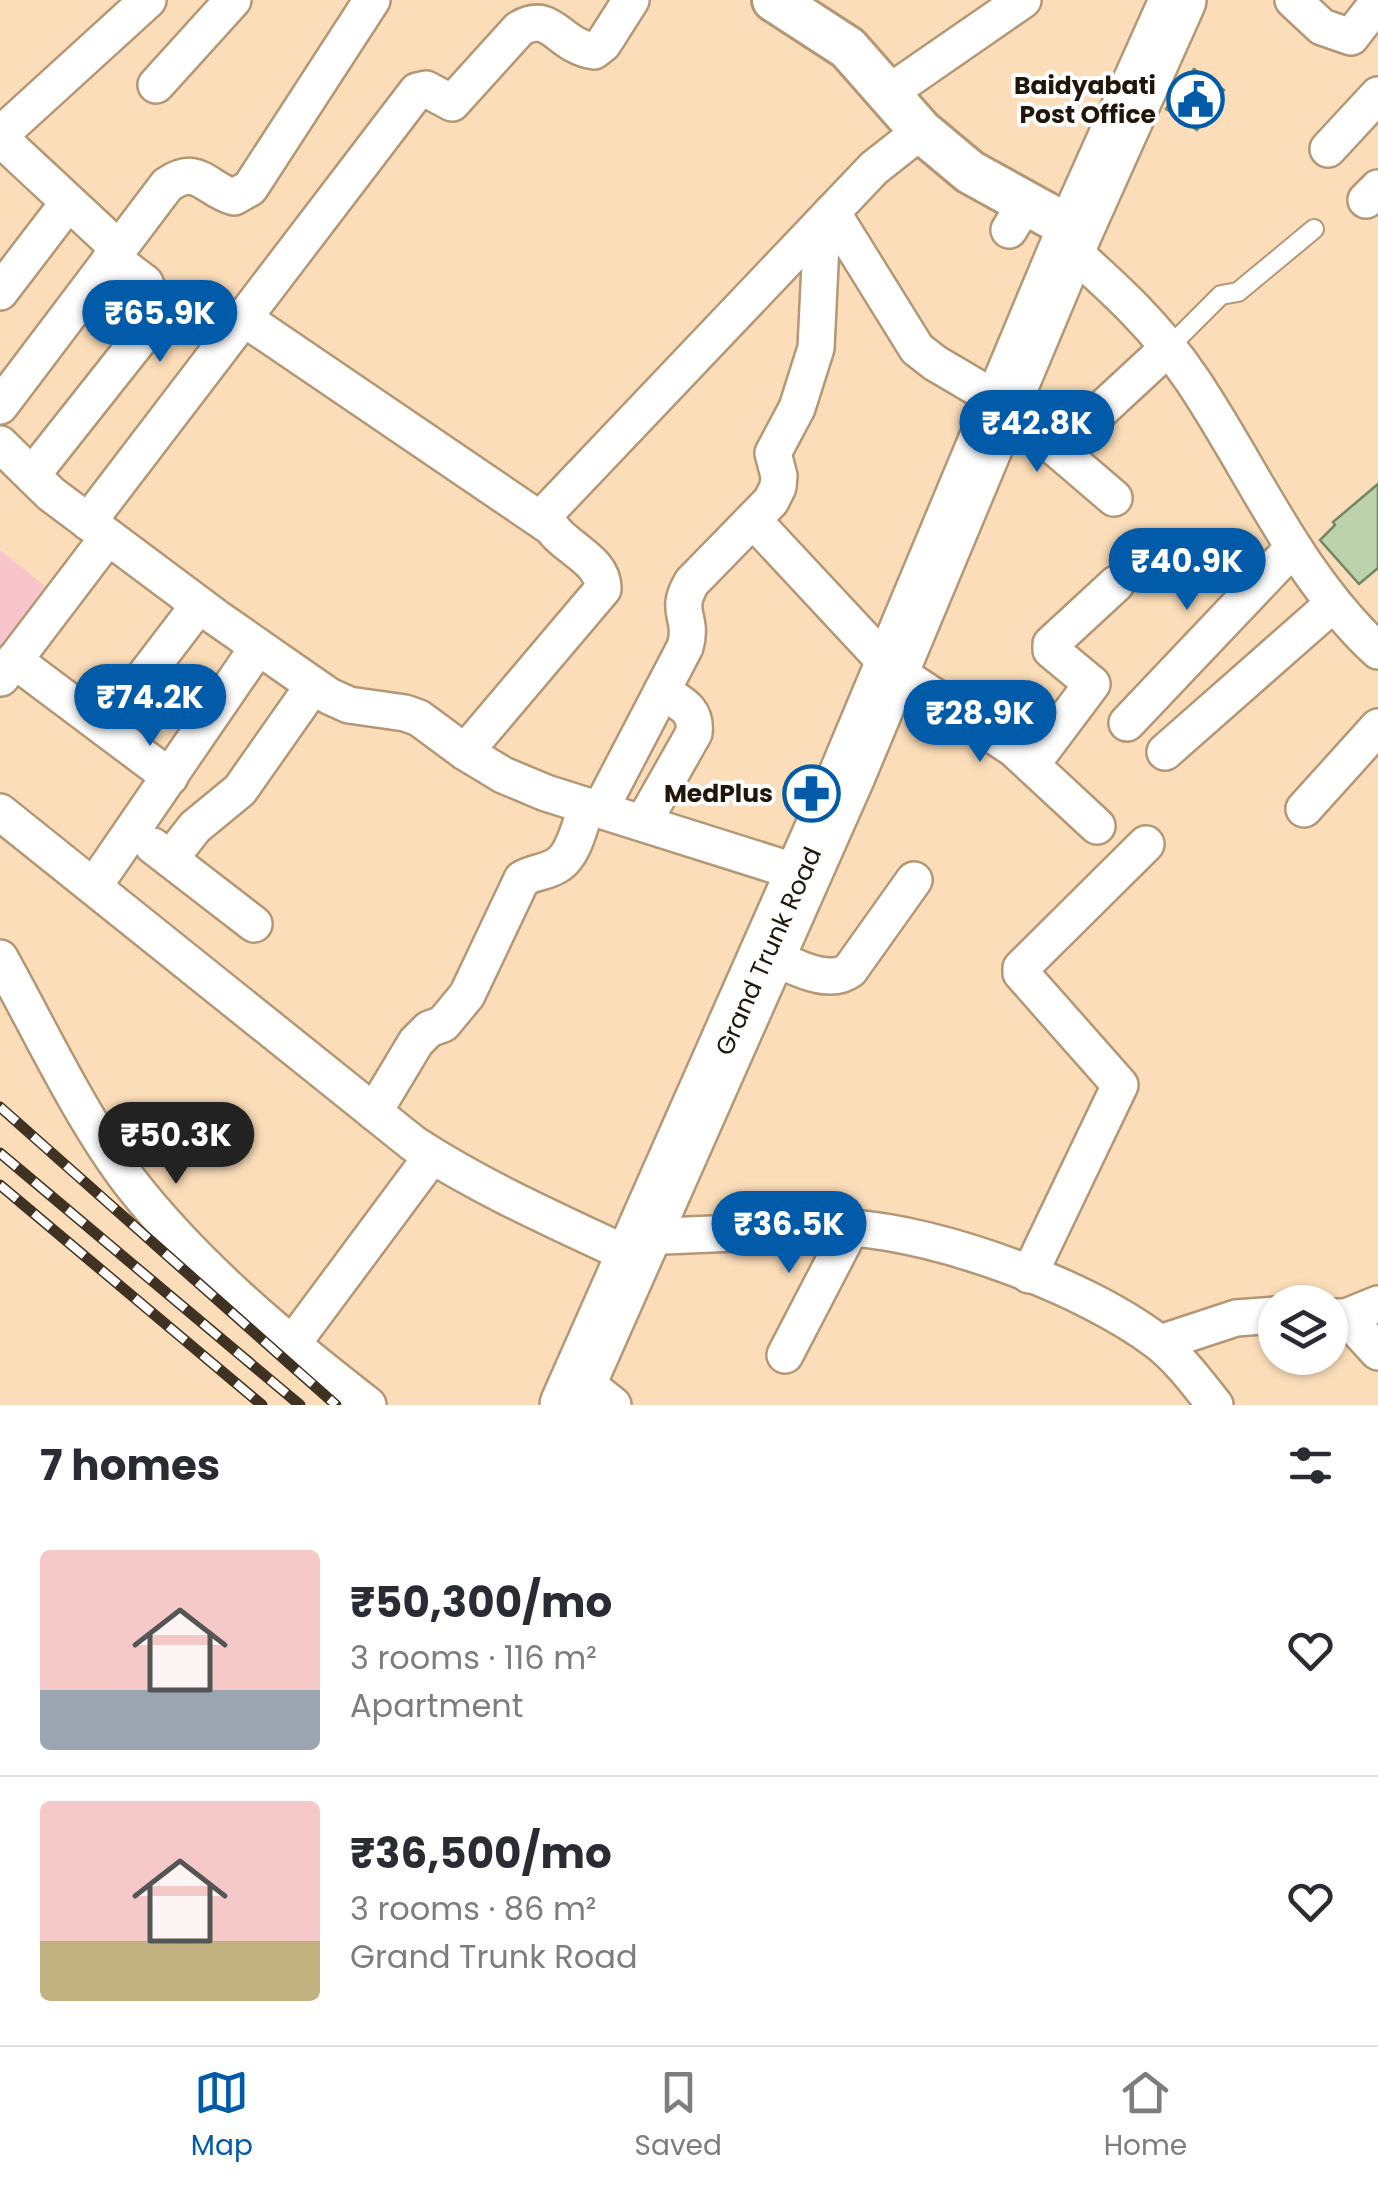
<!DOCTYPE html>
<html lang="en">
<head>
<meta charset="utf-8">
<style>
  :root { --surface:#fff; --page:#f2f2f3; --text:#2b2b33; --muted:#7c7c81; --line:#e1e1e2; --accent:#015ba9 }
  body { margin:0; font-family:Poppins,sans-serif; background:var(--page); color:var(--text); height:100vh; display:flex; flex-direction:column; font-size:38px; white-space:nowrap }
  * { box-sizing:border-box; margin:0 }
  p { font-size:32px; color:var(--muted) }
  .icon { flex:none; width:55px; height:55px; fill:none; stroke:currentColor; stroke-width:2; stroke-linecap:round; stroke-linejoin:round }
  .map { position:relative; height:1405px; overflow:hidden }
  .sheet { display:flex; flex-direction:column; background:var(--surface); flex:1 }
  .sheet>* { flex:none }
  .fabs { position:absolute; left:1258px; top:1285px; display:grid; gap:20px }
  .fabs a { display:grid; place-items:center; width:90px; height:90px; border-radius:50%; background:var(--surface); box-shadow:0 2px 8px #0004; font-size:50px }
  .price { position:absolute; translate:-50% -85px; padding:0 22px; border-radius:35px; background:var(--accent); color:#fff; font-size:32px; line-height:65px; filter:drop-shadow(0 2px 5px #0008) }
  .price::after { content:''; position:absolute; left:50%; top:60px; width:30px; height:22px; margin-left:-15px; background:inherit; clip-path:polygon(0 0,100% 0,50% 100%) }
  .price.selected { background:#222; color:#fff }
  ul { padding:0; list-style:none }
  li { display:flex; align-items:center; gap:30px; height:250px; padding:0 40px }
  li+li { border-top:2px solid var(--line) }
  li span { display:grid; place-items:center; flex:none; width:280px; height:200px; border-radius:10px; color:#555 }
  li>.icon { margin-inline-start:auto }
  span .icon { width:120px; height:120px; fill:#fffc; stroke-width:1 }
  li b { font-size:42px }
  h2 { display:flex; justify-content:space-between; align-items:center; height:120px; padding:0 40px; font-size:42px }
  .tabs { display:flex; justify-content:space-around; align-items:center; height:140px; border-top:2px solid var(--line); background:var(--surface); font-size:28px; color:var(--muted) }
  .tabs a { display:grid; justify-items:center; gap:5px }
  .tabs .selected { color:var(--accent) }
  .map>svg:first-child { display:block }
  .green { fill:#f8c5ca }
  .building { fill:#bbd2ac; stroke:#728763; stroke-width:2.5 }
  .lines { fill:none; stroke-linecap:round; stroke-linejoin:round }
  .service-casing { stroke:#b49876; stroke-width:22 }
  .minor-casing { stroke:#b49876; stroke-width:40 }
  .tertiary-casing { stroke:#b49876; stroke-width:48 }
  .primary-casing { stroke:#b49876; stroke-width:60 }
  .service { stroke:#fff; stroke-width:18 }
  .minor { stroke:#fff; stroke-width:35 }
  .tertiary { stroke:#fff; stroke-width:42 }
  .primary { stroke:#fff; stroke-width:55 }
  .rail-casing { stroke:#403222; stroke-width:11 }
  .rail { stroke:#fff; stroke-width:8; stroke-dasharray:22; stroke-linecap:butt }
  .labels { text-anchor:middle; stroke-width:8; stroke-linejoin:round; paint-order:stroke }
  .poi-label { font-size:25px; font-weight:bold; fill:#211609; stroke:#fff; text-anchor:end }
  .street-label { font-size:25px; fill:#211609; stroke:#fff }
</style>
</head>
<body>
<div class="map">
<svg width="1378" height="1405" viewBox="0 0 1378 1405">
  <rect width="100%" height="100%" fill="#fbddb9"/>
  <polygon class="green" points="0,550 47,588 46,607 0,663"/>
  <g class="building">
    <polygon points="1194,69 1224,90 1197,130 1166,109"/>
    <polygon points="1378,484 1378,568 1359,584 1320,540 1335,525 1333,522"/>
  </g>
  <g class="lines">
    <defs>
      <polyline id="service" points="1168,348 1221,295 1238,292 1314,229"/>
      <g id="minor">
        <polyline points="1293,0 1322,27 1351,37 1378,2"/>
        <polyline points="156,85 233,0"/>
        <polyline points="890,92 1023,0"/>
        <polyline points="0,135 148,0"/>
        <polyline points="0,138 118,248"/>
        <polyline points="1328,149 1378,95"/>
        <polyline points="1366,200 1378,188"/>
        <polyline points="832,212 917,349 935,363 1003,403 1114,498"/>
        <polyline points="1009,230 1026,202"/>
        <path d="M1068 247C1116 290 1156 326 1193 381 1254 472 1296 575 1378 651"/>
        <polyline points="0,292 68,203"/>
        <polyline points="242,317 548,525"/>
        <path d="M0 406 167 185C199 163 205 189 234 197L250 188 372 0"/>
        <polyline points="0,444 51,494 217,618 329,696 349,705 405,713 419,718 465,752 503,775 546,793 803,874"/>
        <polyline points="1058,450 1168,348"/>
        <polyline points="32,475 150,326 157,311 145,283 111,257"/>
        <polyline points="753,520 891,668 1014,749 1097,826"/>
        <path d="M88 522 417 91 426 89 452 103 519 29C552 9 558 46 594 51L603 44 631 0"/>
        <polyline points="14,660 170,777"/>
        <polyline points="1,678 108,537"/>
        <polyline points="1127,723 1293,548"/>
        <polyline points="105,728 199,605"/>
        <path d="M465 752 603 589C604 555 550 545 546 513L874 168 921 131"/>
        <polyline points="1165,752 1333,604"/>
        <polyline points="1032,764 1092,684 1051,650 1051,644 1116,584"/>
        <polyline points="1304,809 1378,727"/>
        <path d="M600 810 685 647C694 616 673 613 692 582L771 501 778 487 779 476 773 453 797 408 816 348 822 223"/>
        <path d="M0 812 414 1144C483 1189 559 1222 633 1257"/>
        <path d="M643 823 694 733C697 709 680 703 662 691"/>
        <polyline points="153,846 254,924"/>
        <polyline points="170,859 195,827 240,790 313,686"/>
        <polyline points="94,886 258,647"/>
        <path d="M767 955C791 964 827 987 850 970L914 880"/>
        <path d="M0 958C40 1030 81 1118 130 1182 196 1267 283 1339 368 1405"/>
        <path d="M374 1112 416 1042 429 1029 443 1024 467 995 522 879C533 872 549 872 559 864 575 853 580 823 587 806"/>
        <path d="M642 1237 851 1228C941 1234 1086 1287 1158 1342 1180 1359 1198 1384 1215 1405"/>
        <polyline points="1029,1275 1120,1085 1021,973 1021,968 1146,844"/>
        <polyline points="1330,1317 1346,1317 1378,1304"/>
        <polyline points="1346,1317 1378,1352"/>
        <polyline points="293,1343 432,1156"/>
        <polyline points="1160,1343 1236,1318 1275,1315"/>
        <polyline points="785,1355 851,1228"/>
        <polyline points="579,1378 613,1405"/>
      </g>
      <polyline id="tertiary" points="774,0 848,48 921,131 970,172 1075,230"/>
      <polyline id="primary" points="568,1405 847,775 1075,230 1178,0"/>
    </defs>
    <use href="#service" class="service-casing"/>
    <use href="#minor" class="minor-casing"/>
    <use href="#tertiary" class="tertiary-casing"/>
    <use href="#primary" class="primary-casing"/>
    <use href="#service" class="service"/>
    <use href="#minor" class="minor"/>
    <use href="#tertiary" class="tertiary"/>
    <use href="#primary" class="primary"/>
    <defs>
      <g id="rail">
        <polyline points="0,1107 336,1405"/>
        <polyline points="0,1153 300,1405"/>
        <polyline points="0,1185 262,1405"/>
      </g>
    </defs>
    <use href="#rail" class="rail-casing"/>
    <use href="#rail" class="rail"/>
  </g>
  <defs>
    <symbol id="civic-ring" viewBox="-11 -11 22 22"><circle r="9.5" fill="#fff" stroke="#015ba9" stroke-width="1.5"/><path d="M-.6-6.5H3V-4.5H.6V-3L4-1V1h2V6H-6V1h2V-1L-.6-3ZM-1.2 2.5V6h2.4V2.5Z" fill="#015ba9"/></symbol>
    <symbol id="pharmacy-ring" viewBox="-11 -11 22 22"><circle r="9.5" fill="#fff" stroke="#015ba9" stroke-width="1.5"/><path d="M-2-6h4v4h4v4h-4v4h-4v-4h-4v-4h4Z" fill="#015ba9"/></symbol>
  </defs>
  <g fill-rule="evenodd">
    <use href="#civic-ring" x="1164" y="68" width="63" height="63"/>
    <use href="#pharmacy-ring" x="780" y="762" width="63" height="63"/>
  </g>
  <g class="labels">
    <g class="poi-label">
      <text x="1156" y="94">Baidyabati<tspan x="1156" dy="29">Post Office</tspan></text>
      <text x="773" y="802">MedPlus</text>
    </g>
    <g class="street-label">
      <text transform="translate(768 951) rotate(-66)" y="9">Grand Trunk Road</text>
    </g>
  </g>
</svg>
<div class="fabs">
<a><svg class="icon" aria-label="layers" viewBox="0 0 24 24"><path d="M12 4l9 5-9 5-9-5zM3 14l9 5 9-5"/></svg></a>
</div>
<b class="price" style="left:160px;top:365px">₹65.9K</b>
<b class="price" style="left:1037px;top:475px">₹42.8K</b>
<b class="price" style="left:1187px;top:613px">₹40.9K</b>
<b class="price" style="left:150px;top:749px">₹74.2K</b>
<b class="price" style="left:980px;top:765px">₹28.9K</b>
<b class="price selected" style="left:176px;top:1187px">₹50.3K</b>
<b class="price" style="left:789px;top:1276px">₹36.5K</b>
</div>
<section class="sheet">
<h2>7 homes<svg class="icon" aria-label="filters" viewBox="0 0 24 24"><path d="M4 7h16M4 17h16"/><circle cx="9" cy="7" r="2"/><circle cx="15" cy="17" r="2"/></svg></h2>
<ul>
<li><span style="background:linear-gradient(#f6c9c9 70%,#9aa5b1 0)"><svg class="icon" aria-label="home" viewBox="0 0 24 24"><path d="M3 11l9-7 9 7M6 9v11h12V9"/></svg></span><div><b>₹50,300/mo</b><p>3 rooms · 116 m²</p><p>Apartment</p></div><svg class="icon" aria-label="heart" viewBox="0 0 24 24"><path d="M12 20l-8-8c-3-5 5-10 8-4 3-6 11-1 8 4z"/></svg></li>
<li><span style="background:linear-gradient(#f6c9c9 70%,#c2b280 0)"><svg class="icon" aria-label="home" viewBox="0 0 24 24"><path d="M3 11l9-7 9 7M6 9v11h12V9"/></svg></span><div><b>₹36,500/mo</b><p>3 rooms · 86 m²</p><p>Grand Trunk Road</p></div><svg class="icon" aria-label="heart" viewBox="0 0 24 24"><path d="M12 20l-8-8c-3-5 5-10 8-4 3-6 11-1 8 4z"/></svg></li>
</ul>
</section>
<nav class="tabs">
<a class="selected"><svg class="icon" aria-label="map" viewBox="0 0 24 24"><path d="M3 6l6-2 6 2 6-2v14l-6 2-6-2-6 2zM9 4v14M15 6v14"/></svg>Map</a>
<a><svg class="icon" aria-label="saved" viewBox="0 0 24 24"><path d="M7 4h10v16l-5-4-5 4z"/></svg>Saved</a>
<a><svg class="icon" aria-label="home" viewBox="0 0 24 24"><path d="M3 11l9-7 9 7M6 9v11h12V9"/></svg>Home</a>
</nav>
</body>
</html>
